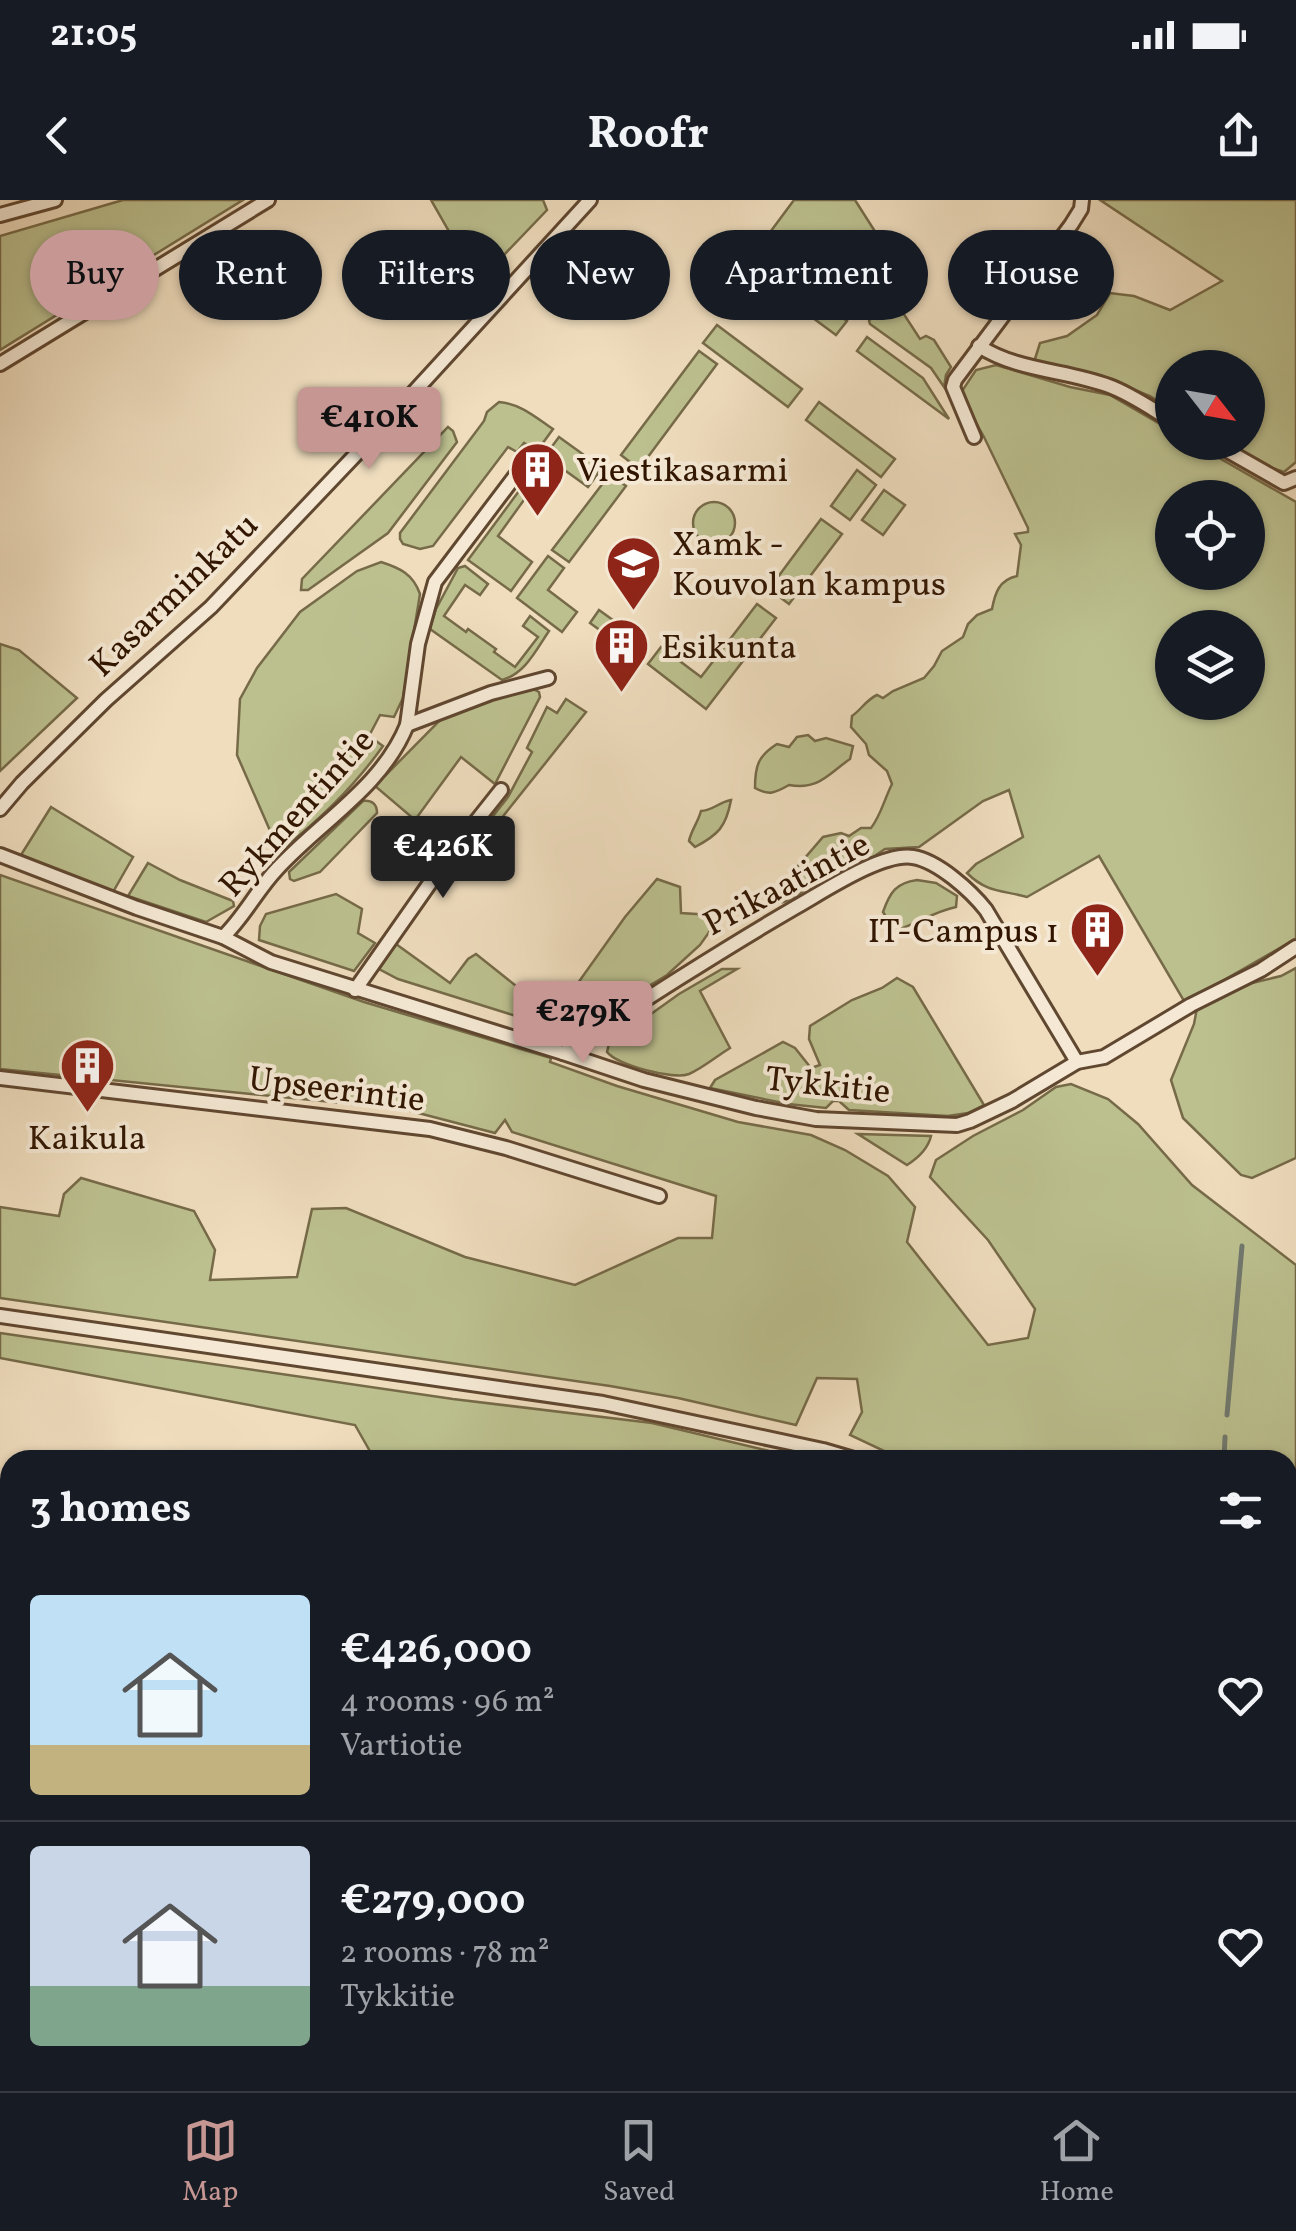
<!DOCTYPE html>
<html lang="en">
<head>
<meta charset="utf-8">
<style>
  :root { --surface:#171b24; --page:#20242c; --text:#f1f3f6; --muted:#9ea1a6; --line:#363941; --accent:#c59692 }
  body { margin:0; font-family:Vollkorn,serif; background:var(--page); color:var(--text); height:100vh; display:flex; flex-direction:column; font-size:38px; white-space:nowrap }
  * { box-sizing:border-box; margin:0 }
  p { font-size:32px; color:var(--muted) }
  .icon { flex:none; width:55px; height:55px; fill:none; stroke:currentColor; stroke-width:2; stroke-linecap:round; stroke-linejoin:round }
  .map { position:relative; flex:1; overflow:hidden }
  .drawer { position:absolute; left:0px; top:1250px; width:1298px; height:642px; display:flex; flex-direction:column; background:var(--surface); border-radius:30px 30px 0 0; box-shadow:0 2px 8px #0004 }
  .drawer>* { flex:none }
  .top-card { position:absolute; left:30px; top:30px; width:1238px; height:90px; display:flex; gap:20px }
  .needle { width:65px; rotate:121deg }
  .tools { position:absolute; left:1155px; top:150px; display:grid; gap:20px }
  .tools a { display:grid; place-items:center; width:110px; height:110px; border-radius:50%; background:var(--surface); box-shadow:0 2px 8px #0004; font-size:50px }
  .price { position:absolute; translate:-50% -85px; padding:0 22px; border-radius:10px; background:var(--accent); color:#111; font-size:32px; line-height:65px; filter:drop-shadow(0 2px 5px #0008) }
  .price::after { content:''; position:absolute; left:50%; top:60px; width:30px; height:22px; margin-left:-15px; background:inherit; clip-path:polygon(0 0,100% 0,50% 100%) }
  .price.active { background:#222; color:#fff }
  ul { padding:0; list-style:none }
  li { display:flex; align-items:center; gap:30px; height:250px; padding:0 30px }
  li+li { border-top:2px solid var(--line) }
  li span { display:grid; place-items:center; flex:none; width:280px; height:200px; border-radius:10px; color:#555 }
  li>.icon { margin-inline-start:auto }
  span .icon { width:120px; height:120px; fill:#fffc; stroke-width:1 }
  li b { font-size:42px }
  h2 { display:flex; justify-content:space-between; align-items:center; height:120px; padding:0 30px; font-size:42px }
  .tag { padding:0 35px; border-radius:45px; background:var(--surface); box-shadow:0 2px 8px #0004; font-size:35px; line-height:90px }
  .tag.active { background:var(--accent); color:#111 }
  .status { display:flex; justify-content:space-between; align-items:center; height:70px; padding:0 50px; background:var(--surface); direction:ltr }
  .status svg { height:28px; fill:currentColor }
  header { display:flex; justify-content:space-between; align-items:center; height:130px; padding:0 30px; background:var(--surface); font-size:45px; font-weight:700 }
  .tabs { display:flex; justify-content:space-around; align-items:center; height:140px; border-top:2px solid var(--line); background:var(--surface); font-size:28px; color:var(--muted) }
  .tabs a { display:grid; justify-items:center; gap:5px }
  .tabs .active { color:var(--accent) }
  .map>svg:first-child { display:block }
  .green { fill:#bcc08f; stroke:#766a48; stroke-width:2.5; fill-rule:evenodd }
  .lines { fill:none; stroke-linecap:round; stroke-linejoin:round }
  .stream { stroke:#71796e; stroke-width:5 }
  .street-casing { stroke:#604730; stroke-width:18 }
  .street { stroke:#f5e9d5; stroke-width:12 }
  .labels { text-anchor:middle; stroke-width:8; stroke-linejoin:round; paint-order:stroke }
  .poi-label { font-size:35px; fill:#311500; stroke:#f5e9d5; text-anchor:start }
  .street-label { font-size:35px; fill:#311500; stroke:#f5e9d5 }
</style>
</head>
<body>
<div class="status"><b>21:05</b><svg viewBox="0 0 49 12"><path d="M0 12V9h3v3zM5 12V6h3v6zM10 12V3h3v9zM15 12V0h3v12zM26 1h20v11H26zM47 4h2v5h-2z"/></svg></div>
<header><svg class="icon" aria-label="back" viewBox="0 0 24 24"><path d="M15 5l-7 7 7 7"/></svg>Roofr<svg class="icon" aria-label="share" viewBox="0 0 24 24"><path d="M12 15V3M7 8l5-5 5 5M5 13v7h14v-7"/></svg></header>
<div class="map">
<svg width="1296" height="1891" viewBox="0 0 1296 1891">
  <rect width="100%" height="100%" fill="#efddbe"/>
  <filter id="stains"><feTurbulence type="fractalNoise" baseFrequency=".002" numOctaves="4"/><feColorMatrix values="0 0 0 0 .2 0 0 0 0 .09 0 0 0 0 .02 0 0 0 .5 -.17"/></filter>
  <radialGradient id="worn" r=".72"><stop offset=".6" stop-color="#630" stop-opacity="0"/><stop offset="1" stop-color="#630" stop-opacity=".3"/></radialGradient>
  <g class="green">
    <polygon points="123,0 243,0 0,150 0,36"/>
    <polygon points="431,0 543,0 547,10 478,82"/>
    <polygon points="794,0 855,0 890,55 877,72 882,83 858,117 762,43"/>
    <polygon points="1100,0 1296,0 1296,262 1284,272 1272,268 1229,243 1248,242 1248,168 1172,168 1172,210 1150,196 1113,181 1033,165 1040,143 1067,136 1097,115 1110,93 1134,96 1170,110 1222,81"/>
    <polygon points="756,53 847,121 836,135 745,68"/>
    <polygon points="892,96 920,139 926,136 934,140 951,167 946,175 944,187 931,168 870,124 869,121 888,97"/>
    <polygon points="717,125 802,189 788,207 703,143"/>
    <polygon points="867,137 923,178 949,219 857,151"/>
    <polygon points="699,151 717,164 639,269 621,255"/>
    <path d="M996 165 1070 187 1110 195 1172 231V242L1193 243 1296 302V746L1292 741 1198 795 1184 801 1099 656 1027 697C1002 690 987 693 967 673L976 664 1023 637 1009 590 983 601 919 647 885 649 873 657 859 659C850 670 830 677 816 683 802 689 795 701 779 703L773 695 823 637 841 633 849 636 861 628H871C881 615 884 600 892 584L887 571 869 555 866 544 851 527 852 516C862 509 866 500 877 495L883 498 893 491 924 478 934 466 942 451 963 437 968 424 977 415 992 409C995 393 999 380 1017 376L1021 345 1015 334 1028 332V328L984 237 960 194 976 170ZM1172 298H1248V372H1172ZM1172 428H1248V502H1172Z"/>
    <path d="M499 202C521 204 535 217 553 229L537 251 524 243 517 252 508 247 433 346 420 349 403 344 400 339V333L484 221 487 212Z"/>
    <polygon points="819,202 895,259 881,277 806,220"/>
    <polygon points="448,227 453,231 457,242 388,333 308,390 301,390 302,379"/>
    <polygon points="559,237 602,268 588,287 552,261 498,336 532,362 511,391 468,360"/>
    <polygon points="857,270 876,285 850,320 831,306"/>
    <polygon points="610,274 626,286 569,362 552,350"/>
    <polygon points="884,290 905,305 883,335 862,320"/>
    <circle cx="714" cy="323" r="21"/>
    <polygon points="821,319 842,334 789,404 769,389"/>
    <polygon points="548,356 564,368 548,390 577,412 562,432 517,398"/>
    <path d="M381 362C400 368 413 374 420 394L403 498 394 517 380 515 369 536 383 546C356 584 323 617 286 646L275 642 237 555 240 499 257 468 300 412 357 371Z"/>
    <path d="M465 366 488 384 480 395 465 385 444 416 466 432 468 429 496 449 494 452 515 467 538 437 523 426 530 416 549 431C536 450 525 474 502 480L430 429 436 409 458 368Z"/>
    <polygon points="757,404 776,418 706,509 648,464 661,447 701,477"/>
    <polygon points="599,410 642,441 633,454 590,423"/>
    <polygon points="0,444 19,450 77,498 0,571"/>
    <polygon points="529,487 539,492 540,497 495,584 461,557 415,620 375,586 445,515"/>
    <polygon points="566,499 586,512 489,634 482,630 508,597 532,552 527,548 547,507 557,513"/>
    <path d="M808 535 815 541 826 538 853 546 850 559C827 575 819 590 789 585 775 593 769 596 755 588 755 566 758 556 777 544L789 547 797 537Z"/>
    <path d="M731 600C726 627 718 635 695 647L689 641C691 631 698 622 701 611 712 611 719 602 731 600Z"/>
    <path d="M363 601C372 600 377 604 377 613L320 672 294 681 290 679 289 672Z"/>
    <polygon points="51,607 133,657 113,692 21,655"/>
    <polygon points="148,663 180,680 233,701 234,706 206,722 128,696"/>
    <polygon points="0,675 364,802 551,858 550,862 617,886 738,922 811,935 845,950 888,976 915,1007 907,1042 988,1145 1028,1138 1035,1109 988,1040 930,977 936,960 973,936 1023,910 1056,887 1071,884 1108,899 1138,924 1192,985 1296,1065 1296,1446 1288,1441 1288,1260 903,1260 850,1235 862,1212 857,1179 817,1178 796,1225 678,1198 610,1186 0,1098 0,1007 59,1016 64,994 81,978 194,1011 215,1050 210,1080 297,1077 312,1009 346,1008 465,1057 575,1085 678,1038 712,1038 716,996 512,932 505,920 495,933 403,909 0,869"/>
    <polygon points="657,679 680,687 681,713 712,715 717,721 700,745 667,775 581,827 554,838 532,831 578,783 625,717"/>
    <path d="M917 680 936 683 957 696 956 707C936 711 920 722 900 729L890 723 883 712C890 692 896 683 917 680Z"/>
    <polygon points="336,694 362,709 358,733 375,743 354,771 259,740 260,726 266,714"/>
    <polygon points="396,744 450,783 468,759 476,754 545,809 535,822 398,779 379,769"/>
    <polygon points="1296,768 1296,958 1252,978 1241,975 1183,918 1171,880 1194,824 1197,808 1252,783 1281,776"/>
    <path d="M722 769H737L700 791 730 848C717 856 703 868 689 874 674 880 617 865 607 852L609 844 679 794Z"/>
    <polygon points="897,778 913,787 984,905 968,913 948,916 849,910 839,901 833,901 826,908 788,904 710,888 715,880 783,842 795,848 811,868 820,865 809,839 810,826 852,800 882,788"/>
    <path d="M858 934 931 936C928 949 918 958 907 965Z"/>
    <polygon points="0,1133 453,1199 652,1223 807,1260 375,1260 355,1225 0,1158"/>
    <polygon points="1288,1667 1296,1670 1296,1891 489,1891 505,1882 1288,1882"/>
    <polygon points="45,1883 259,1882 265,1891 29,1891"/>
  </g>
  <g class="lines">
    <g class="stream">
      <polyline points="1227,1215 1242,1046"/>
      <polyline points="1224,1260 1225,1237"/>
      <polyline points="1288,1828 1296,1823"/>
      <polyline points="766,1882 775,1891"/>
      <polyline points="437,1891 444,1887 475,1882"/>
      <polyline points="1215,1891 1221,1882"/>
    </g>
    <defs>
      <g id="street">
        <polyline points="0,15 55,0"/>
        <path d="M979 146C1017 171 1067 170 1109 186 1131 194 1152 209 1172 221"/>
        <polyline points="0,164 268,0"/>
        <polyline points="974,237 953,187 955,180 1071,25 1081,9 1082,0"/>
        <polyline points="1212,242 1284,283 1296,278"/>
        <polyline points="525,263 435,382 418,444 407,525 491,493 548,478"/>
        <polyline points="0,609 22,583 106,500 211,407 382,227 590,0"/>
        <path d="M0 655 137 708 223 737 271 762 563 853C640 803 717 753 796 707 823 692 882 652 913 657 938 661 971 691 986 710L1077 862"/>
        <path d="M223 737C244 717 257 690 277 669 321 621 382 587 407 525"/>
        <polyline points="355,790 451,653 501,590"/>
        <polyline points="563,853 644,880 756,908 816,919 957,925 970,921 1012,901 1077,862 1104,857 1191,805 1261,770 1296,747"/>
        <polyline points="0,878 430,929 506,948 659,996"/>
        <polyline points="0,1116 603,1203 823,1250 857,1260"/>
        <polyline points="1288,1454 1296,1459"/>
        <polyline points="0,1529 10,1522"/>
      </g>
    </defs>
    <use href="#street" class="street-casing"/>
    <use href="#street" class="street"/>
  </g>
  <defs>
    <symbol id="building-pin" viewBox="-11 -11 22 30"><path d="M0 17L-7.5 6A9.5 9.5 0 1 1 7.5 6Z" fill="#8f2418" stroke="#f5e9d5"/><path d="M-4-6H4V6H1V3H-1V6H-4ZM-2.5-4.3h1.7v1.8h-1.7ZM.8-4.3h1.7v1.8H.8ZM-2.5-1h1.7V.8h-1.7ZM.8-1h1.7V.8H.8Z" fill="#fff"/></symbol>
    <symbol id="university-pin" viewBox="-11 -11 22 30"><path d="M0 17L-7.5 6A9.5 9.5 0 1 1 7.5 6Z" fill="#8f2418" stroke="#f5e9d5"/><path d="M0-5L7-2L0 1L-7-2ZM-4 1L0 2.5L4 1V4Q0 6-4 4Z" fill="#fff"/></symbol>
  </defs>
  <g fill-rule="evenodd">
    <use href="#building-pin" x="506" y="238" width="63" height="86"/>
    <use href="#university-pin" x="602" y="332" width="63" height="86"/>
    <use href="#building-pin" x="590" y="414" width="63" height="86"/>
    <use href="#building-pin" x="1066" y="698" width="63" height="86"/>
    <use href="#building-pin" x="56" y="834" width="63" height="86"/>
  </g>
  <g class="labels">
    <g class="poi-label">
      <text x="576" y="281">Viestikasarmi</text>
      <text x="672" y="355">Xamk -<tspan x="672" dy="40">Kouvolan kampus</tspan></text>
      <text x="661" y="458">Esikunta</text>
      <text x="1059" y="742" text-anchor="end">IT-Campus 1</text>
      <text x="87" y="949" text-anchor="middle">Kaikula</text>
    </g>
    <g class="street-label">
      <text transform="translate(173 394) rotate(-44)" y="12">Kasarminkatu</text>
      <text transform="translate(296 612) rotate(-48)" y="12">Rykmentintie</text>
      <text transform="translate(786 683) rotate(-28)" y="12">Prikaatintie</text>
      <text transform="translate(828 884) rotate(6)" y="12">Tykkitie</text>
      <text transform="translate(337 888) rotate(7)" y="12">Upseerintie</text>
    </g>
  </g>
  <rect width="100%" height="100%" filter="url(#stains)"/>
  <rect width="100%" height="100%" fill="url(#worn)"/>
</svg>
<div class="tools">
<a><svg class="needle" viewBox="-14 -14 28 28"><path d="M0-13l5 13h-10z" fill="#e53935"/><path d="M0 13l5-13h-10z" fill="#9ea1a6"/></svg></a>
<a><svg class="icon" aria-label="locate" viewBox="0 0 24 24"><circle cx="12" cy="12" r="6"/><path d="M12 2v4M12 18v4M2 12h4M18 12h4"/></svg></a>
<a><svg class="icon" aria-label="layers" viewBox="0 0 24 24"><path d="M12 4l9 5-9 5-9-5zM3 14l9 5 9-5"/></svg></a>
</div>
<b class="price" style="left:369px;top:272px">€410K</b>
<b class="price active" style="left:443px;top:701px">€426K</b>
<b class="price" style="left:583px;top:866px">€279K</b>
<div class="top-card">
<a class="tag active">Buy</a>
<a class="tag">Rent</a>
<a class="tag">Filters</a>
<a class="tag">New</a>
<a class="tag">Apartment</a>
<a class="tag">House</a>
</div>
<section class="drawer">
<h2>3 homes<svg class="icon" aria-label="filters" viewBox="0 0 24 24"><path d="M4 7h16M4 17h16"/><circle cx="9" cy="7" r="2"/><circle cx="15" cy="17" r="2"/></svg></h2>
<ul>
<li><span style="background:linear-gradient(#bfe0f5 75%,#c2b280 0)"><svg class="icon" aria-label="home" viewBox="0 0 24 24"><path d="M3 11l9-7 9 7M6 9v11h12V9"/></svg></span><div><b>€426,000</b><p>4 rooms · 96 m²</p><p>Vartiotie</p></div><svg class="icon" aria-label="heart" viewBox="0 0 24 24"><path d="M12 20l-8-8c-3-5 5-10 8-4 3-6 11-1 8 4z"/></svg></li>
<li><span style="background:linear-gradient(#c9d6e8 70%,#7fa58c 0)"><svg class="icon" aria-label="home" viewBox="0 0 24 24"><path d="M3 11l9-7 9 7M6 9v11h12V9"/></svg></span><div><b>€279,000</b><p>2 rooms · 78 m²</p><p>Tykkitie</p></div><svg class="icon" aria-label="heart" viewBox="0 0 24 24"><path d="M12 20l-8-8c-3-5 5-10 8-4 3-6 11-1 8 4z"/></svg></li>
</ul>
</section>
</div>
<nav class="tabs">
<a class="active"><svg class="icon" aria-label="map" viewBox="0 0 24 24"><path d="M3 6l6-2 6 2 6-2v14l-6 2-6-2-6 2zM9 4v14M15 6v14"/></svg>Map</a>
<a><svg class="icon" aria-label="saved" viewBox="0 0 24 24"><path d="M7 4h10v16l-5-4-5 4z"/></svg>Saved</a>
<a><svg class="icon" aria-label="home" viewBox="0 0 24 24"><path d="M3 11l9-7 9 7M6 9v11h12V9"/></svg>Home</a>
</nav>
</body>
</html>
